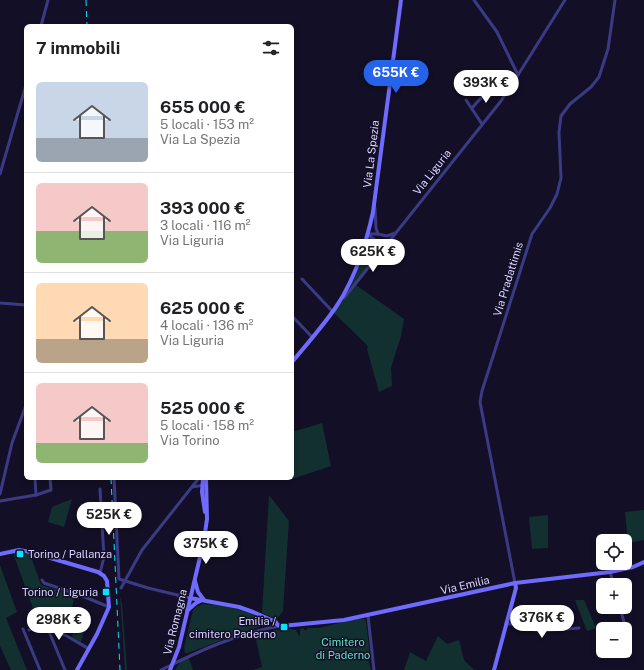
<!DOCTYPE html>
<html lang="it">
<head>
<meta charset="utf-8">
<style>
  :root { --surface:#fff; --page:#f6f6f6; --text:#202124; --muted:#757577; --line:#e0e0e0; --accent:#2563eb }
  body { margin:0; font-family:"Public Sans",sans-serif; background:var(--page); color:var(--text); height:100vh; display:flex; flex-direction:column; font-size:15px; white-space:nowrap }
  * { box-sizing:border-box; margin:0 }
  p { font-size:13px; color:var(--muted) }
  .icon { flex:none; width:22px; height:22px; fill:none; stroke:currentColor; stroke-width:2; stroke-linecap:round; stroke-linejoin:round }
  .map { position:relative; flex:1; overflow:hidden }
  .sheet { position:absolute; left:24px; top:24px; width:270px; height:456px; display:flex; flex-direction:column; background:var(--surface); border-radius:6px; box-shadow:0 2px 6px #0003 }
  .sheet>* { flex:none }
  .fabs { position:absolute; left:596px; top:534px; display:grid; gap:8px }
  .fabs a { display:grid; place-items:center; width:36px; height:36px; border-radius:6px; background:var(--surface); box-shadow:0 2px 6px #0003; font-size:20px }
  .price { position:absolute; translate:-50% -34px; padding:0 9px; border-radius:14px; background:#fff; color:#222; font-size:13px; line-height:26px; filter:drop-shadow(0 1px 2px #0008) }
  .price::after { content:''; position:absolute; left:50%; top:24px; width:12px; height:9px; margin-left:-6px; background:inherit; clip-path:polygon(0 0,100% 0,50% 100%) }
  .price.current { background:var(--accent); color:#fff }
  ul { padding:0; list-style:none }
  li { display:flex; align-items:center; gap:12px; height:100px; padding:0 12px }
  li+li { border-top:1px solid var(--line) }
  li span { display:grid; place-items:center; flex:none; width:112px; height:80px; border-radius:6px; color:#555 }
  li>.icon { margin-inline-start:auto }
  span .icon { width:48px; height:48px; fill:#fffc; stroke-width:1 }
  li b { font-size:17px }
  h2 { display:flex; justify-content:space-between; align-items:center; height:48px; padding:0 12px; font-size:17px }
  .map>svg:first-child { display:block }
  .green { fill:#12302f }
  .lines { fill:none; stroke-linecap:round; stroke-linejoin:round }
  .street { stroke:#3d3a85; stroke-width:3 }
  .secondary { stroke:#6f6bff; stroke-width:4 }
  .rail { stroke:#00e5ff; stroke-width:1; stroke-dasharray:6 5; stroke-linecap:butt }
  .poi-dot { fill:#00e5ff; stroke:#130f26; stroke-width:1.5 }
  .labels { text-anchor:middle; stroke-width:3; stroke-linejoin:round; paint-order:stroke }
  .street-label { font-size:11px; fill:#d9d4ff; stroke:#130f26 }
  .poi-label { font-size:11px; fill:#d9d4ff; stroke:#130f26; text-anchor:end }
  .park-label { font-size:11px; fill:#5fe0c0; stroke:#130f26 }
</style>
</head>
<body>
<div class="map">
<svg width="644" height="670" viewBox="0 0 644 670">
  <rect width="100%" height="100%" fill="#130f26"/>
  <g class="green">
    <polygon points="370,237 376,243 384,246 378,253 374,247 370,252 372,254 374,252 377,254 349,290 360,265"/>
    <polygon points="356,285 404,319 401,336 391,368 392,386 379,392 367,349 368,346 333,312"/>
    <polygon points="322,423 331,466 292,479 292,432"/>
    <polygon points="269,495 289,521 283,611 277,619 262,613"/>
    <polygon points="72,499 64,527 48,522 52,507"/>
    <polygon points="644,510 644,540 628,543 625,512"/>
    <polygon points="548,515 548,548 532,549 529,517"/>
    <polygon points="13,553 30,554 41,585 75,595 72,608 79,610 77,616 87,621 81,642 72,637 77,616 51,608 55,619 46,625 38,622"/>
    <polygon points="0,565 17,612 6,618 27,670 11,670 0,646"/>
    <polygon points="120,597 122,603 127,670 125,670"/>
    <polygon points="575,600 584,600 596,628 587,631"/>
    <path d="M203 604C226 605 246 611 266 620L268 621V624L241 633 188 653H185L184 648 193 610 196 607Z"/>
    <polygon points="356,619 364,619 366,621 370,656 368,659 371,670 253,670 262,667 255,635 285,628 296,630 299,636 300,635 300,629 304,628 304,630 307,630 307,628 319,628"/>
    <polygon points="438,636 447,644 459,640 464,660 474,670 404,670 410,652 426,661"/>
    <polygon points="188,656 193,670 175,670 183,658"/>
  </g>
  <g class="lines">
    <g class="street">
      <polyline points="474,0 497,32 518,75"/>
      <polyline points="41,26 48,0"/>
      <polyline points="466,100 482,124"/>
      <polyline points="472,108 489,89"/>
      <polyline points="0,174 26,85"/>
      <polyline points="375,208 376,228 378,234"/>
      <polyline points="367,234 378,234 387,236 395,233"/>
      <polyline points="367,234 379,243 387,244"/>
      <polyline points="302,279 333,312"/>
      <polyline points="344,298 501,101 518,75 565,0"/>
      <polyline points="0,303 26,305"/>
      <polyline points="292,316 312,337"/>
      <polyline points="114,478 119,579 148,588 190,598"/>
      <polyline points="192,487 204,485"/>
      <polyline points="100,489 104,557 100,573"/>
      <polyline points="0,494 12,443 26,405"/>
      <polyline points="36,495 51,490 50,478"/>
      <polyline points="0,501 36,495 35,478"/>
      <polyline points="610,572 614,585"/>
      <polyline points="42,580 44,583 80,595 109,607"/>
      <polyline points="515,583 480,402 482,391 532,234 550,208 557,194 561,178 559,132 561,116 570,104 591,87 599,77 608,49 615,0"/>
      <polyline points="121,588 142,550 199,478"/>
      <polyline points="178,596 184,602 187,612"/>
      <polyline points="620,607 626,630"/>
      <polyline points="368,616 374,670"/>
      <polyline points="506,623 540,631 579,628"/>
      <polyline points="23,629 40,670"/>
      <polyline points="48,629 65,670"/>
      <path d="M29 630C50 622 71 639 89 649"/>
      <path d="M161 670C199 651 238 633 280 626"/>
    </g>
    <g class="secondary">
      <path d="M292 362C307 344 323 326 336 307 355 279 366 244 373 212L401 0"/>
      <polyline points="203,478 202,492 205,512"/>
      <polyline points="0,554 19,550 30,552 98,572 104,576 107,581 109,607 97,634 77,670"/>
      <polyline points="195,581 198,592 204,600"/>
      <polyline points="190,598 239,607 253,612 276,622"/>
      <polyline points="188,610 196,603 202,600"/>
      <polyline points="275,622 278,625 282,626 344,620 515,583 610,572 633,567 644,562"/>
      <polyline points="170,670 179,647 204,540 207,519 206,478"/>
      <polyline points="494,670 516,588 515,583"/>
    </g>
    <g class="rail">
      <polyline points="86,0 87,26"/>
      <polyline points="111,478 120,670"/>
    </g>
  </g>
  <g class="poi-dot">
    <rect x="16" y="550" width="8" height="8" rx="2"/>
    <rect x="102" y="588" width="8" height="8" rx="2"/>
    <rect x="280" y="623" width="8" height="8" rx="2"/>
  </g>
  <g class="labels">
    <g class="street-label">
      <text transform="translate(371 154) rotate(-83)" y="4">Via La Spezia</text>
      <text transform="translate(432 172) rotate(-52)" y="4">Via Liguria</text>
      <text transform="translate(508 279) rotate(-73)" y="4">Via Pradattimis</text>
      <text transform="translate(465 585) rotate(-13)" y="4">Via Emilia</text>
      <text transform="translate(175 622) rotate(-76)" y="4">Via Romagna</text>
    </g>
    <g class="poi-label">
      <text x="28" y="558" text-anchor="start">Torino / Pallanza</text>
      <text x="98" y="596">Torino / Liguria</text>
      <text x="276" y="625">Emilia /<tspan x="276" dy="13">cimitero Paderno</tspan></text>
    </g>
    <g class="park-label">
      <text x="343" y="646">Cimitero<tspan x="343" dy="13">di Paderno</tspan></text>
    </g>
  </g>
</svg>
<div class="fabs">
<a><svg class="icon" aria-label="locate" viewBox="0 0 24 24"><circle cx="12" cy="12" r="6"/><path d="M12 2v4M12 18v4M2 12h4M18 12h4"/></svg></a>
<a>+</a>
<a>−</a>
</div>
<b class="price current" style="left:396px;top:94px">655K €</b>
<b class="price" style="left:486px;top:104px">393K €</b>
<b class="price" style="left:373px;top:273px">625K €</b>
<b class="price" style="left:109px;top:536px">525K €</b>
<b class="price" style="left:206px;top:565px">375K €</b>
<b class="price" style="left:542px;top:639px">376K €</b>
<b class="price" style="left:59px;top:641px">298K €</b>
<section class="sheet">
<h2>7 immobili<svg class="icon" aria-label="filters" viewBox="0 0 24 24"><path d="M4 7h16M4 17h16"/><circle cx="9" cy="7" r="2"/><circle cx="15" cy="17" r="2"/></svg></h2>
<ul>
<li><span style="background:linear-gradient(#c9d6e8 70%,#9aa5b1 0)"><svg class="icon" aria-label="home" viewBox="0 0 24 24"><path d="M3 11l9-7 9 7M6 9v11h12V9"/></svg></span><div><b>655 000 €</b><p>5 locali · 153 m²</p><p>Via La Spezia</p></div></li>
<li><span style="background:linear-gradient(#f6c9c9 60%,#8fb573 0)"><svg class="icon" aria-label="home" viewBox="0 0 24 24"><path d="M3 11l9-7 9 7M6 9v11h12V9"/></svg></span><div><b>393 000 €</b><p>3 locali · 116 m²</p><p>Via Liguria</p></div></li>
<li><span style="background:linear-gradient(#ffd9b3 70%,#b9a48a 0)"><svg class="icon" aria-label="home" viewBox="0 0 24 24"><path d="M3 11l9-7 9 7M6 9v11h12V9"/></svg></span><div><b>625 000 €</b><p>4 locali · 136 m²</p><p>Via Liguria</p></div></li>
<li><span style="background:linear-gradient(#f6c9c9 75%,#8fb573 0)"><svg class="icon" aria-label="home" viewBox="0 0 24 24"><path d="M3 11l9-7 9 7M6 9v11h12V9"/></svg></span><div><b>525 000 €</b><p>5 locali · 158 m²</p><p>Via Torino</p></div></li>
</ul>
</section>
</div>
</body>
</html>
